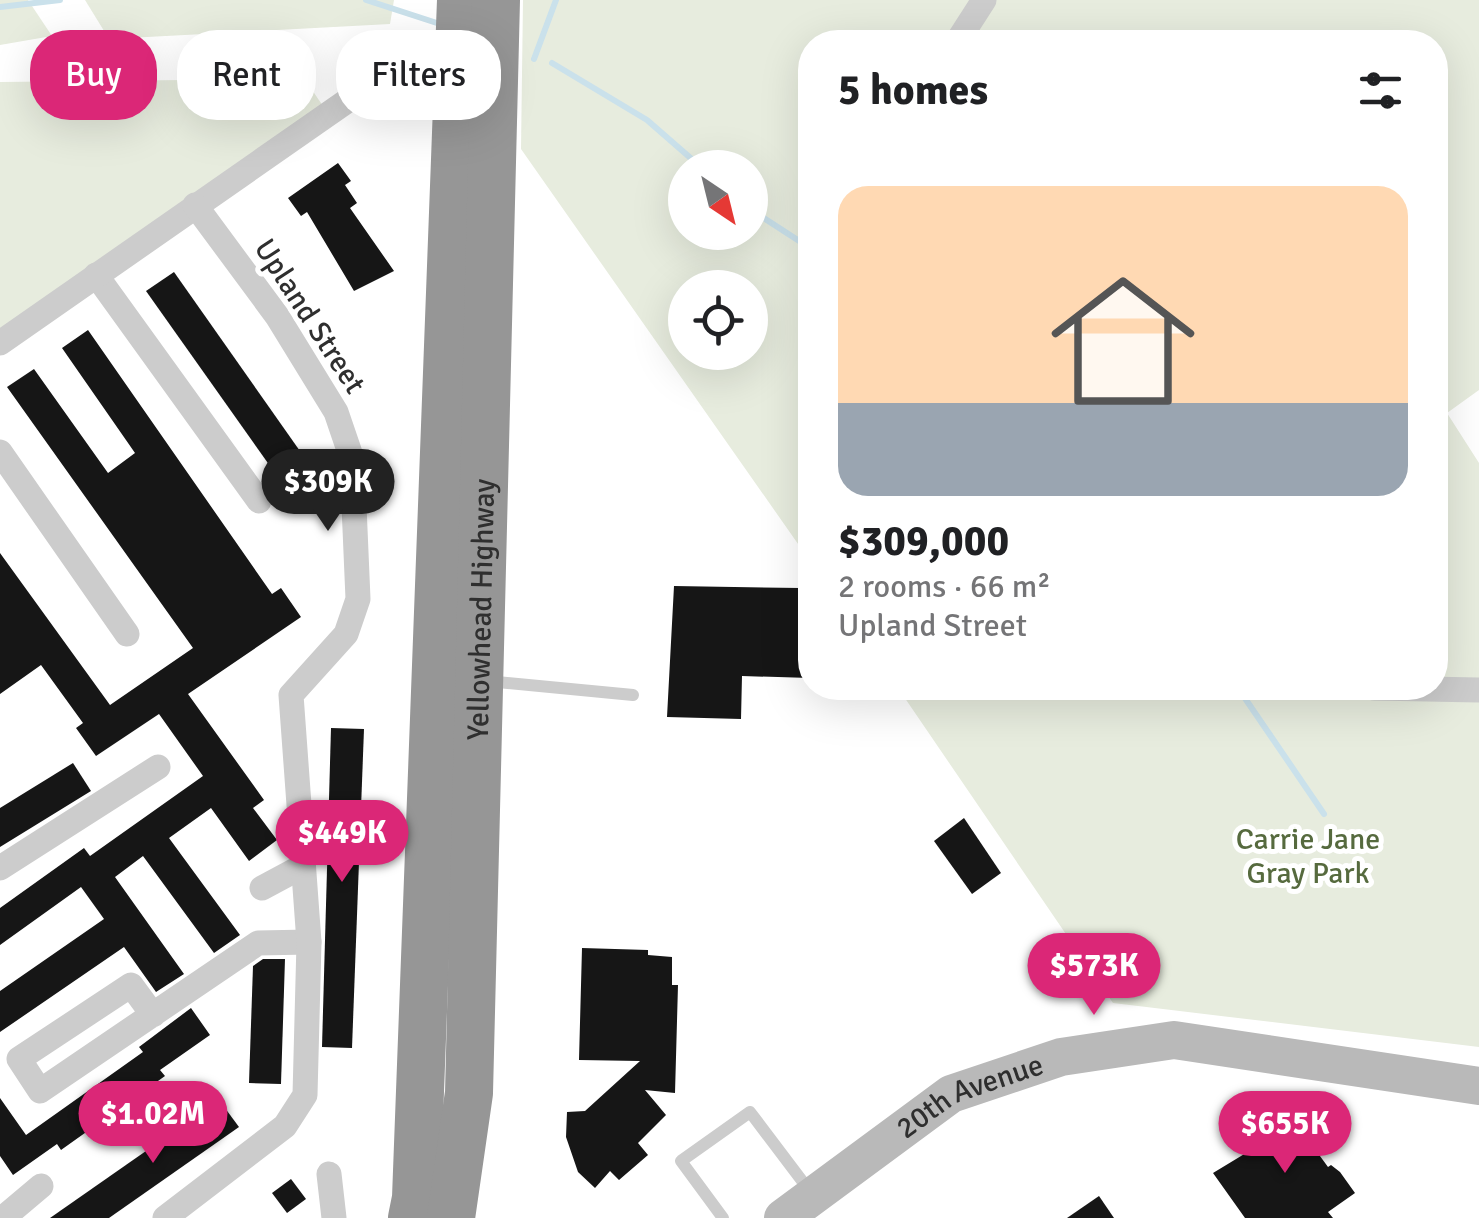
<!DOCTYPE html>
<html lang="en">
<head>
<meta charset="utf-8">
<style>
  :root { --surface:#fff; --page:#f2f2f2; --text:#202124; --muted:#757577; --accent:#db2777 }
  body { margin:0; font-family:Signika,sans-serif; background:var(--page); color:var(--text); height:100vh; display:flex; flex-direction:column; font-size:38px; white-space:nowrap }
  * { box-sizing:border-box; margin:0 }
  p { font-size:32px; color:var(--muted) }
  .icon { flex:none; width:55px; height:55px; fill:none; stroke:currentColor; stroke-width:2; stroke-linecap:round; stroke-linejoin:round }
  .map { position:relative; flex:1; overflow:hidden }
  .panel { position:absolute; left:798px; top:30px; width:650px; height:670px; display:flex; flex-direction:column; background:var(--surface); border-radius:40px; box-shadow:0 10px 40px #0002 }
  .panel>* { flex:none }
  .top-card { position:absolute; left:30px; top:30px; width:618px; height:90px; display:flex; gap:20px }
  .needle { width:65px; rotate:145deg }
  .controls { position:absolute; left:668px; top:150px; display:grid; gap:20px }
  .controls a { display:grid; place-items:center; width:100px; height:100px; border-radius:50%; background:var(--surface); box-shadow:0 10px 40px #0002; font-size:50px }
  .price { position:absolute; translate:-50% -85px; padding:0 22px; border-radius:35px; background:var(--accent); color:#fff; font-size:32px; line-height:65px; filter:drop-shadow(0 2px 5px #0008) }
  .price::after { content:''; position:absolute; left:50%; top:60px; width:30px; height:22px; margin-left:-15px; background:inherit; clip-path:polygon(0 0,100% 0,50% 100%) }
  .price.selected { background:#222; color:#fff }
  ul { padding:0; list-style:none }
  li { display:grid; align-content:center; gap:20px; height:530px; padding:0 40px }
  li span { display:grid; place-items:center; height:310px; border-radius:30px; color:#555 }
  li>.icon { margin-inline-start:auto }
  span .icon { width:180px; height:180px; fill:#fffc; stroke-width:1 }
  li b { font-size:42px }
  h2 { display:flex; justify-content:space-between; align-items:center; height:120px; padding:0 40px; font-size:42px }
  .tag { padding:0 35px; border-radius:40px; background:var(--surface); box-shadow:0 10px 40px #0002; font-size:35px; line-height:90px }
  .tag.selected { background:var(--accent); color:#fff }
  .map>svg:first-child { display:block }
  .green { fill:#e7ecde; fill-rule:evenodd }
  .lines { fill:none; stroke-linecap:round; stroke-linejoin:round }
  .stream { stroke:#cae1eb; stroke-width:6 }
  .building { fill:#161616 }
  .lane { stroke:#ccc; stroke-width:12 }
  .street { stroke:#ccc; stroke-width:25 }
  .secondary { stroke:#b9b9b9; stroke-width:38 }
  .highway { stroke:#969696; stroke-width:48 }
  .labels { text-anchor:middle; stroke-width:10; stroke-linejoin:round; paint-order:stroke }
  .street-label { font-size:30px; fill:#2f2f2f; stroke:#fff }
  .park-label { font-size:30px; fill:#566a3e; stroke:#fff }
</style>
</head>
<body>
<div class="map">
<svg width="1479" height="1218" viewBox="0 0 1479 1218">
  <rect width="100%" height="100%" fill="#fff"/>
  <g class="green">
    <polygon points="0,0 28,0 52,36 0,45"/>
    <polygon points="85,0 394,0 390,24 109,39"/>
    <path d="M523 0H1479V390L1447 413 1479 463V1047L1113 1003 898 688H1435V42H810V561L521 149ZM685 168H750V232H685ZM685 288H750V352H685Z"/>
    <polygon points="292,79 308,84 325,109 0,342 0,82"/>
  </g>
  <g class="lines">
    <g class="stream">
      <polyline points="366,0 443,25"/>
      <polyline points="0,7 60,0"/>
      <polyline points="534,59 556,0"/>
      <polyline points="552,63 647,120 702,168"/>
      <polyline points="750,209 810,248"/>
      <polyline points="1238,688 1324,814"/>
    </g>
  </g>
  <g class="building">
    <polygon points="338,163 351,181 345,185 357,203 350,208 394,271 354,291 307,212 301,216 288,198"/>
    <polygon points="174,272 314,471 287,490 146,291"/>
    <polygon points="88,330 272,594 281,588 301,617 188,694 264,800 253,808 277,840 249,861 211,808 169,838 240,935 214,953 143,856 115,877 184,974 156,992 124,947 0,1032 0,991 104,919 81,887 0,945 0,908 84,848 90,856 203,776 159,714 96,756 76,728 83,723 41,665 0,694 0,553 110,705 193,648 7,387 34,369 108,473 135,453 62,348"/>
    <polygon points="674,586 800,588 798,651 810,651 810,678 742,676 741,719 667,717"/>
    <polygon points="331,728 364,729 352,1048 322,1047"/>
    <polygon points="73,763 91,791 0,847 0,808"/>
    <polygon points="964,818 1001,873 972,894 934,841"/>
    <polygon points="582,948 648,950 648,955 672,957 672,985 678,985 675,1093 645,1090 666,1115 638,1143 648,1155 619,1180 610,1171 595,1188 578,1172 566,1137 567,1112 585,1111 640,1061 579,1060"/>
    <polygon points="263,959 285,959 281,1084 249,1083 253,966"/>
    <polygon points="191,1008 210,1035 160,1070 165,1076 61,1150 57,1144 13,1175 0,1156 0,1098 26,1135 143,1052 139,1047"/>
    <polygon points="219,1100 239,1127 109,1218 50,1218"/>
    <polygon points="1278,1112 1313,1117 1309,1141 1328,1167 1331,1165 1340,1172 1355,1193 1328,1212 1333,1218 1245,1218 1213,1173 1274,1136"/>
    <polygon points="291,1179 306,1199 287,1213 272,1193"/>
    <polygon points="1099,1196 1114,1218 1067,1218"/>
  </g>
  <g class="lines">
    <g class="lane">
      <polyline points="487,681 633,695"/>
      <polyline points="723,1218 681,1161 750,1112 812,1194"/>
    </g>
    <g class="street">
      <polyline points="957,42 984,0"/>
      <polyline points="96,275 259,501"/>
      <polyline points="0,343 357,94"/>
      <polyline points="0,452 127,634"/>
      <polyline points="1374,688 1479,690"/>
      <polyline points="0,868 158,767"/>
      <polyline points="262,888 303,866"/>
      <polyline points="153,1015 131,985 19,1059 40,1091 258,943 309,942"/>
      <polyline points="329,1174 334,1218"/>
      <polyline points="3,1218 41,1186"/>
      <polyline points="165,1218 285,1126 305,1095 309,942 291,695 346,634 358,599 352,459 336,412 277,316 195,205"/>
    </g>
    <path class="secondary" id="s1" d="M783 1218 951 1094 1061 1057 1174 1040 1479 1086"/>
    <g class="highway">
      <polyline points="412,1218 416,1198 461,0"/>
      <path id="s2" d="M451 1218 469 1093 496 0"/>
    </g>
  </g>
  <g class="labels">
    <g class="street-label">
      <text transform="translate(310 316) rotate(57)" y="10">Upland Street</text>
      <text dy="10" stroke="none"><textPath href="#s2" startOffset="610">Yellowhead Highway</textPath></text>
      <text dy="10" stroke="none"><textPath href="#s1" startOffset="225">20th Avenue</textPath></text>
    </g>
    <g class="park-label">
      <text x="1308" y="849">Carrie Jane<tspan x="1308" dy="34">Gray Park</tspan></text>
    </g>
  </g>
</svg>
<div class="controls">
<a><svg class="needle" viewBox="-14 -14 28 28"><path d="M0-13l5 13h-10z" fill="#e53935"/><path d="M0 13l5-13h-10z" fill="#757577"/></svg></a>
<a><svg class="icon" aria-label="locate" viewBox="0 0 24 24"><circle cx="12" cy="12" r="6"/><path d="M12 2v4M12 18v4M2 12h4M18 12h4"/></svg></a>
</div>
<b class="price selected" style="left:328px;top:534px">$309K</b>
<b class="price" style="left:342px;top:885px">$449K</b>
<b class="price" style="left:1094px;top:1018px">$573K</b>
<b class="price" style="left:153px;top:1166px">$1.02M</b>
<b class="price" style="left:1285px;top:1176px">$655K</b>
<div class="top-card">
<a class="tag selected">Buy</a>
<a class="tag">Rent</a>
<a class="tag">Filters</a>
</div>
<section class="panel">
<h2>5 homes<svg class="icon" aria-label="filters" viewBox="0 0 24 24"><path d="M4 7h16M4 17h16"/><circle cx="9" cy="7" r="2"/><circle cx="15" cy="17" r="2"/></svg></h2>
<ul>
<li><span style="background:linear-gradient(#ffd9b3 70%,#9aa5b1 0)"><svg class="icon" aria-label="home" viewBox="0 0 24 24"><path d="M3 11l9-7 9 7M6 9v11h12V9"/></svg></span><div><b>$309,000</b><p>2 rooms · 66 m²</p><p>Upland Street</p></div></li>
</ul>
</section>
</div>
</body>
</html>
